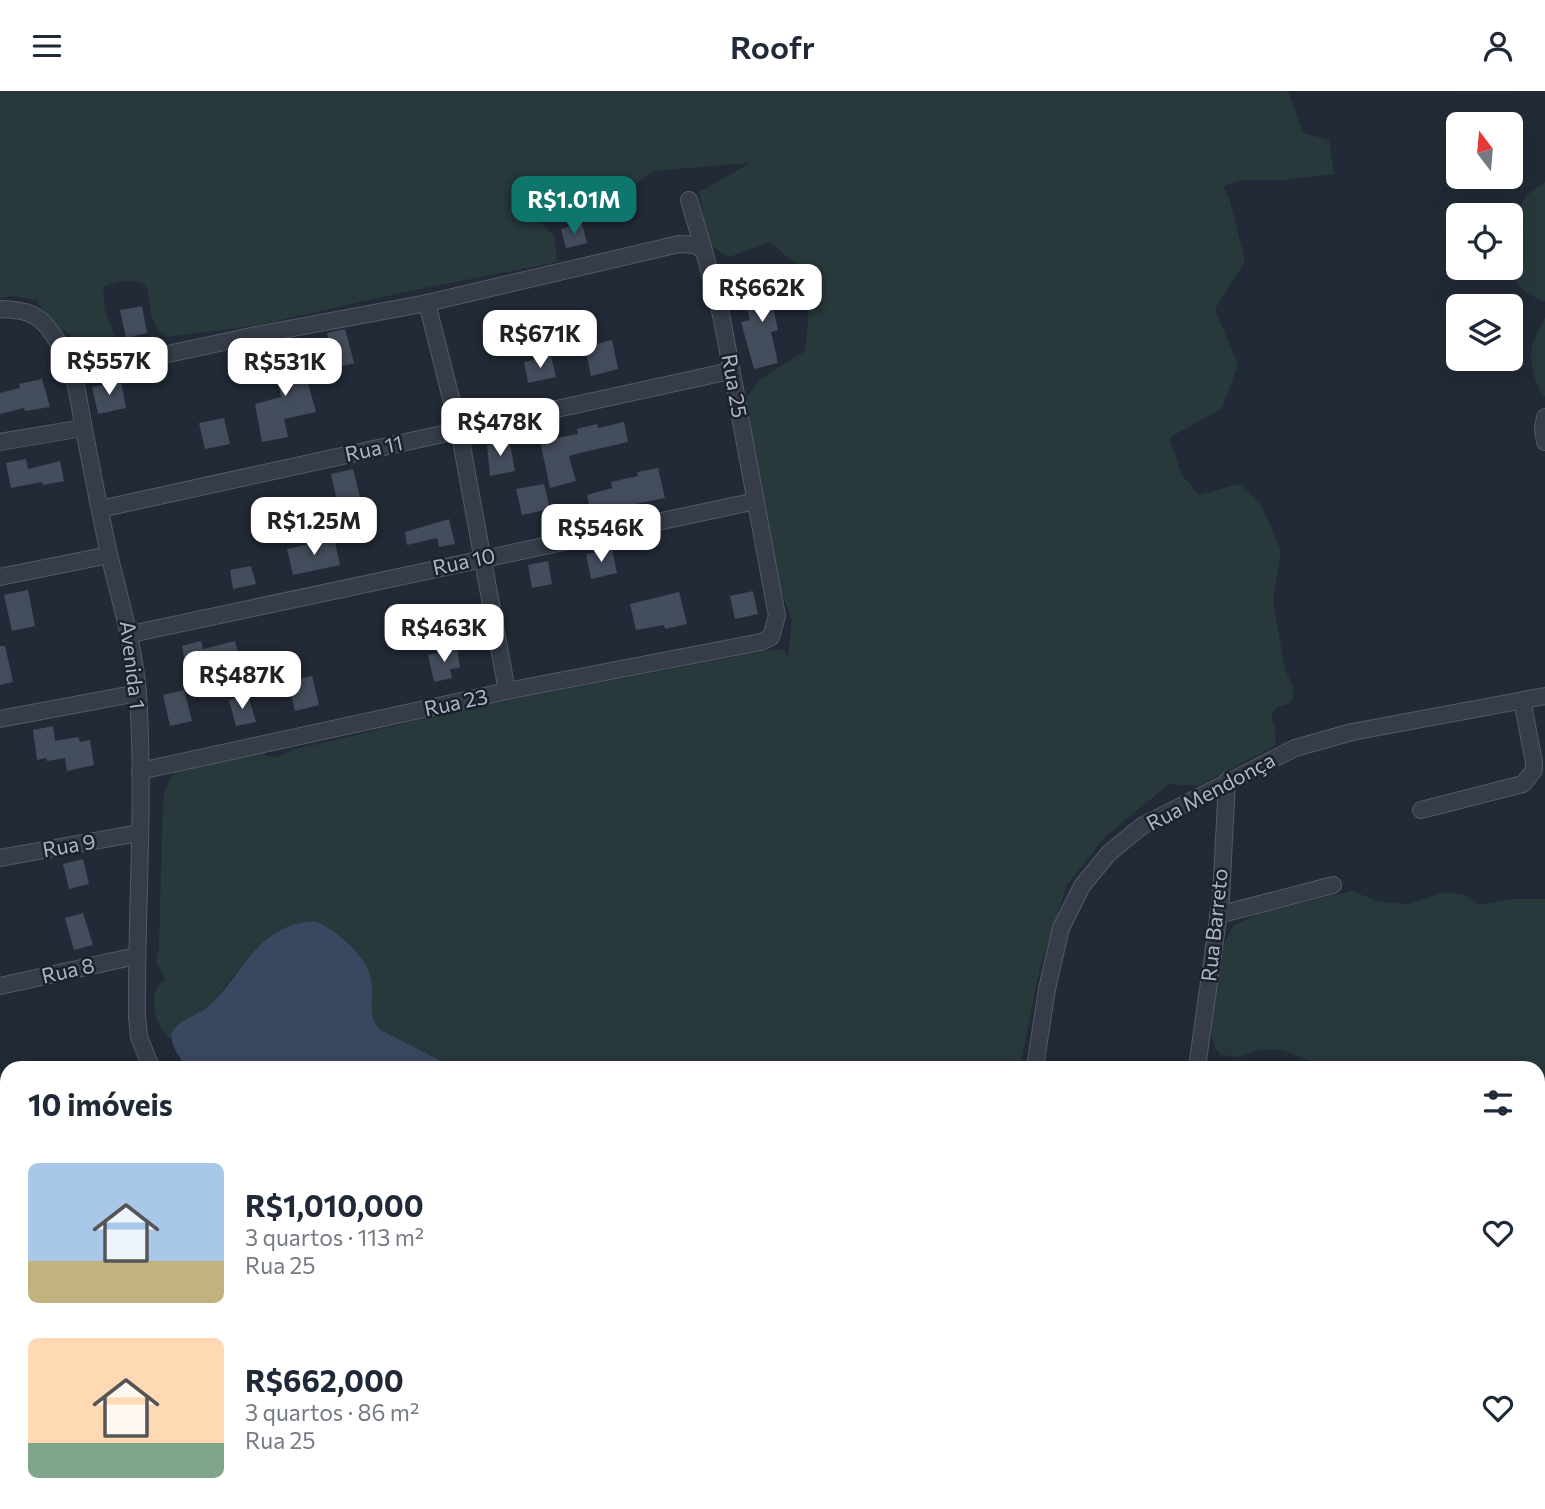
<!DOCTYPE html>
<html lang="pt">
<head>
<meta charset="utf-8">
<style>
  :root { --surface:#fff; --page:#f2f2f3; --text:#1f2937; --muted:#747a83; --accent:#0f766e }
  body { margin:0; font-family:Commissioner,sans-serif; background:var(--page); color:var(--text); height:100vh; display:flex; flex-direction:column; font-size:26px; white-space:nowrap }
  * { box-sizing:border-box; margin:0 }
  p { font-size:23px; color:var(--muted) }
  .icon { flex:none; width:38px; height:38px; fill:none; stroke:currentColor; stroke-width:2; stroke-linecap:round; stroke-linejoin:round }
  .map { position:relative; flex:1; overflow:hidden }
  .side { position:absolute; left:0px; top:970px; width:1545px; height:450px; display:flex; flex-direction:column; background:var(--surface); border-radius:21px 21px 0 0; box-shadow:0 7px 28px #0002 }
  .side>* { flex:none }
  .needle { width:46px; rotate:344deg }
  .buttons { position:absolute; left:1446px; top:21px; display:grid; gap:14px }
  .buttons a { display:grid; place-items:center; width:77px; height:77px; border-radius:10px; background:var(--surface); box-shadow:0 7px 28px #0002; font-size:35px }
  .price { position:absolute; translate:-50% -60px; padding:0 16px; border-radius:14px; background:#fff; color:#222; font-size:23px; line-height:46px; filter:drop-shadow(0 2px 4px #0008) }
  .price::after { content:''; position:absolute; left:50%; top:42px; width:21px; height:16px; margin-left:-10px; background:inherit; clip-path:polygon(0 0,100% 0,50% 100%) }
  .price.selected { background:var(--accent); color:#fff }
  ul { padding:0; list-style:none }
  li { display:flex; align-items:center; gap:21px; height:175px; padding:0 28px }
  li span { display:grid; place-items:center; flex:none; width:196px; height:140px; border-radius:10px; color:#555 }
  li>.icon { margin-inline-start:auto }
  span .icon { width:84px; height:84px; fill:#fffc; stroke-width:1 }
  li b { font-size:30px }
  h2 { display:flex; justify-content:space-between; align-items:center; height:84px; padding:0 28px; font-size:30px }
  header { display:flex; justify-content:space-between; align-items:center; height:91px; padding:0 28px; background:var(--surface); font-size:32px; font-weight:600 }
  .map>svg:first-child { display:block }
  .green { fill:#27393b }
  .water { fill:#394760 }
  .building { fill:#444d5c }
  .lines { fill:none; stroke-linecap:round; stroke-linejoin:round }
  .street-casing { stroke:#535a66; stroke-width:18 }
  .street { stroke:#363c48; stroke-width:16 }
  .labels { text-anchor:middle; stroke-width:5; stroke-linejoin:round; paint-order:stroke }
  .street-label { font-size:21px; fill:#b0b7c4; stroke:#1b212d }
</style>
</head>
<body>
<header><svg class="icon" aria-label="menu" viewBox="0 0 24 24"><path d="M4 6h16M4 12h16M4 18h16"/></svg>Roofr<svg class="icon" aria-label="person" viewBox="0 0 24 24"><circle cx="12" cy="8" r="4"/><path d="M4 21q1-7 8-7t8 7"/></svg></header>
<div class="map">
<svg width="1545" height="1418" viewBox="0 0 1545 1418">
  <rect width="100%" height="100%" fill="#222a37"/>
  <g class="green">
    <path d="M0 0H1288L1303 42 1329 49 1334 83 1282 89H1242L1223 95 1230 110 1245 170 1215 218 1238 274 1222 317 1169 347 1182 384 1199 404 1239 393 1261 413 1281 460 1273 510 1285 578 1293 596V608L1288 613 1277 616 1271 625 1275 638 1276 654 1199 695 1169 693 1105 746 1067 794 1040 876 1020 976H453L381 939C364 922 375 912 372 892 370 877 356 861 346 850L271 844C257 859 243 873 230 889 223 897 217 907 210 915 196 929 174 928 172 949 159 942 151 916 155 902 156 896 161 892 165 888L156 871 159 856 163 709C165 700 167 690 174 683 185 673 245 660 261 662 264 662 267 666 271 666 278 667 286 663 292 659L479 615 771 559H783L788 566 792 529 779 495 756 362 744 310 759 289 805 260 812 187 770 151 729 166 708 153 699 101 750 72 653 80 625 101 560 103 537 128 554 144 557 171 400 202 259 234 167 246C148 235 152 213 146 194 131 186 118 190 103 196L105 220 114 243 115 259 100 264 80 263 70 243 56 236 36 209 12 205 0 207Z"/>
    <path d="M1545 91V210C1535 207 1525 203 1518 193 1507 176 1515 125 1524 108 1528 101 1539 96 1545 91Z"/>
    <path d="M1545 226V305H1542C1527 270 1527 260 1545 226Z"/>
    <path d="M1352 800 1380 811 1409 813 1445 801 1466 804 1478 814 1511 808H1545V1398L1538 1408V976H1326L1282 959H1260L1239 966 1220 964C1205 948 1210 898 1216 877 1220 862 1226 848 1233 835L1260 822Z"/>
    <polygon points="7,1044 7,1258 0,1263 0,1046"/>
    <polygon points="701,1412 956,1412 955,1418 702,1418"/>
    <polygon points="1214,1412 1535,1412 1531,1418 1208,1418"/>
  </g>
  <path class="water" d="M315 830C337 839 370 867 372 893 374 912 366 924 381 939L453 976H186C181 968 169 953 172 942 176 929 199 925 210 914 246 879 257 834 315 830Z"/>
  <g class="building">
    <polygon points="582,132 587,152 566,157 561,138"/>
    <polygon points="783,192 786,204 771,207 778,239 771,241 778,272 754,278 741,231 750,229 742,201"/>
    <polygon points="142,215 147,242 126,247 120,219"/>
    <polygon points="345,238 354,272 335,277 327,242"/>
    <polygon points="612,249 618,278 591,285 585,256"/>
    <polygon points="293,257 296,271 302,270 316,321 284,328 288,346 262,351 255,313 281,306 275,276 277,275 274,261"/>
    <polygon points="551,265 556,286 528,292 524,271"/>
    <polygon points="42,288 50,316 25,320 24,317 0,323 0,302 20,297 19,293"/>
    <polygon points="121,290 126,317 98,323 92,296"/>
    <polygon points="224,327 230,353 205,358 199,332"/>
    <polygon points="624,331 628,351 571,364 569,366 576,390 550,397 540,350 578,343 577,338 597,333 598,337"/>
    <polygon points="509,348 515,380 490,385 487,354"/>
    <polygon points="26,368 28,378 60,370 64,390 43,394 42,391 11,397 6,372"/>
    <polygon points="658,377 665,407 591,422 587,404 612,397 611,391 638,385 637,381"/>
    <polygon points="353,378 361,410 338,414 331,383"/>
    <polygon points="544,393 550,418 522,424 516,398"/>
    <polygon points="449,428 455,453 439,456 437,447 407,454 405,441"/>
    <polygon points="334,447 340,474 293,484 287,458"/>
    <polygon points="612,458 617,482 591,488 586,463"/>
    <polygon points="548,470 552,493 532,497 528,474"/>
    <polygon points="251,475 256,493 233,498 230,479"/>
    <polygon points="28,499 35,535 12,540 4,504"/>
    <polygon points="753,500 758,523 735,528 730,505"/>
    <polygon points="679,501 687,533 665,538 664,534 636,539 630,513"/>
    <polygon points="201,550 203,558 235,550 240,569 221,574 220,570 186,577 182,555"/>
    <polygon points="0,555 5,555 13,591 0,594"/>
    <polygon points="457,557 460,577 450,578 452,587 434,591 428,564"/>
    <polygon points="312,585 319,614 295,620 288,590"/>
    <polygon points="184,599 192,630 170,635 163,604"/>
    <polygon points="248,604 256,631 236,635 229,609"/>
    <polygon points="53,635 55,650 78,646 80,651 90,649 94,674 67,680 65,667 47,670 46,667 37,669 33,639"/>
    <polygon points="83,768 89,793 69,798 63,773"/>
    <polygon points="83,822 93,854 74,859 65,827"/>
  </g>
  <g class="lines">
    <defs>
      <g id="street">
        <polyline points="689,109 704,160"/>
        <polyline points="427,212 459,339 507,600"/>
        <path d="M0 218C32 219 42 224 59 253 78 285 77 304 84 338 92 380 100 422 109 463 120 510 134 554 138 603 145 710 136 818 137 926L139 946 151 976"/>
        <polyline points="75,283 256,244 427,212 679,153 695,154 704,160 722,228 777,525 771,546 761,551 507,600 140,680"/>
        <polyline points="1545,326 1543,338 1545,351"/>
        <polyline points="0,351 83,337"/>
        <polyline points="100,418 730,280"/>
        <polyline points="0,486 109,464"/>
        <polyline points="131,543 756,410"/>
        <polyline points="0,628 138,602"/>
        <polyline points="1421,719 1523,693 1534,679 1534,671 1522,609"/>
        <polyline points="0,767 139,742"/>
        <polyline points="1218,824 1333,794"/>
        <polyline points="0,895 136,865"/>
        <polyline points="1035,976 1047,898 1061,837 1082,795 1109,762 1142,735 1295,657 1352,641 1545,605"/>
        <polyline points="1197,976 1221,807 1227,690"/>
        <polyline points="0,1029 7,1028"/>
        <polyline points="0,1282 7,1277"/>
        <polyline points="321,1412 325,1418"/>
        <polyline points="609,1412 610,1418"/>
        <polyline points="47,1418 55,1412"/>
        <polyline points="264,1418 272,1412"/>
        <polyline points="491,1418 499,1412"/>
        <polyline points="966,1418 967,1412"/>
        <polyline points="1132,1418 1133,1412"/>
      </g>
    </defs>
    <use href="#street" class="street-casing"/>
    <use href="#street" class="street"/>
  </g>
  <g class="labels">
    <g class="street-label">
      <text transform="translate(734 295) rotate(80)" y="7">Rua 25</text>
      <text transform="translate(374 358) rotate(-12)" y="7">Rua 11</text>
      <text transform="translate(464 471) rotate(-12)" y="7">Rua 10</text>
      <text transform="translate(132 574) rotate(83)" y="7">Avenida 1</text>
      <text transform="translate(456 612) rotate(-12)" y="7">Rua 23</text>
      <text transform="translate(1211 701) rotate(-28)" y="7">Rua Mendonça</text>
      <text transform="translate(69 755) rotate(-10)" y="7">Rua 9</text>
      <text transform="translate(1215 834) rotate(-84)" y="7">Rua Barreto</text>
      <text transform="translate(68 880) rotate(-13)" y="7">Rua 8</text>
    </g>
  </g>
</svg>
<div class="buttons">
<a><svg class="needle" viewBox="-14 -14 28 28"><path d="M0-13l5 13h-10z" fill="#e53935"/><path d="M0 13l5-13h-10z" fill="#747a83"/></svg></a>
<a><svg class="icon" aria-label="locate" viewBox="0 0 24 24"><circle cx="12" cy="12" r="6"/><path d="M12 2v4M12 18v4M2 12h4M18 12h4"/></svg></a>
<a><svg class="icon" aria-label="layers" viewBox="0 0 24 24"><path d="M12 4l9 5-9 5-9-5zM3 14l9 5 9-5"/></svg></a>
</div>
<b class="price selected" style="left:574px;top:145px">R$1.01M</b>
<b class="price" style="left:762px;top:233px">R$662K</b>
<b class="price" style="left:540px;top:279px">R$671K</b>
<b class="price" style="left:109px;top:306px">R$557K</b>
<b class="price" style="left:285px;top:307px">R$531K</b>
<b class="price" style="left:500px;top:367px">R$478K</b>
<b class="price" style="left:314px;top:466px">R$1.25M</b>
<b class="price" style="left:601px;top:473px">R$546K</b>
<b class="price" style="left:444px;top:573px">R$463K</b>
<b class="price" style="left:242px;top:620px">R$487K</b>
<section class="side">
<h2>10 imóveis<svg class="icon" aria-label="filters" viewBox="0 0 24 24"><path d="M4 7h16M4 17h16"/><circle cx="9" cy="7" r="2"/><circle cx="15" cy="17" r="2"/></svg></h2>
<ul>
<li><span style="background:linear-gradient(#a9c7e8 70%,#c2b280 0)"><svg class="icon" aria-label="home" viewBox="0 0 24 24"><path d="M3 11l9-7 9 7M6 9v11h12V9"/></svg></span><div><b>R$1,010,000</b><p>3 quartos · 113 m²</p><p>Rua 25</p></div><svg class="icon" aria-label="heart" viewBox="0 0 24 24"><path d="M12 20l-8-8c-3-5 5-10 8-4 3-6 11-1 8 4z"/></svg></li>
<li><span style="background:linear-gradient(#ffd9b3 75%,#7fa58c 0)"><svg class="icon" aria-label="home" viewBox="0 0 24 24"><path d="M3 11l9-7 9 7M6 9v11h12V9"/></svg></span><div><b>R$662,000</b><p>3 quartos · 86 m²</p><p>Rua 25</p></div><svg class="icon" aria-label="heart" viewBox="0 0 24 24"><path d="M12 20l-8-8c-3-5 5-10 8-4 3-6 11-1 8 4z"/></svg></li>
</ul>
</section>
</div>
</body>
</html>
